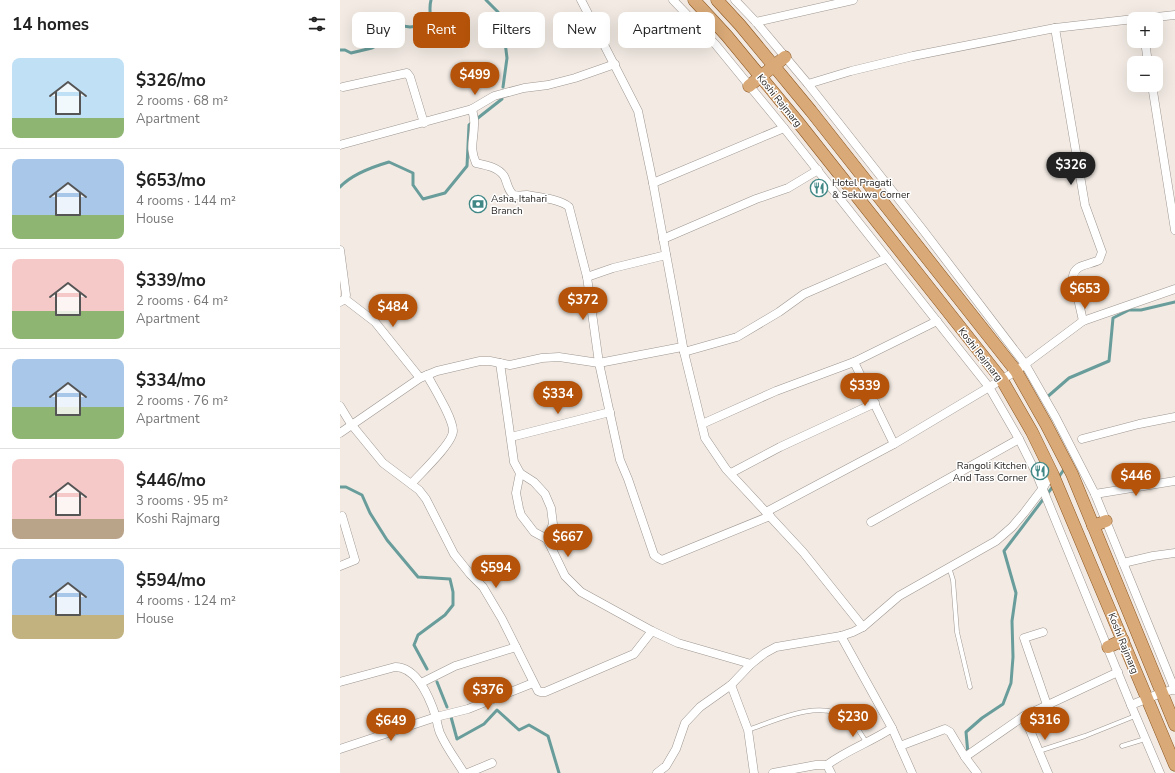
<!DOCTYPE html>
<html lang="en">
<head>
<meta charset="utf-8">
<style>
  :root { --surface:#fff; --page:#f2f2f2; --text:#222; --muted:#767676; --line:#e0e0e0; --accent:#b45309 }
  body { margin:0; font-family:"Nunito Sans",sans-serif; background:var(--page); color:var(--text); height:100vh; display:flex; flex-direction:column; font-size:15px; white-space:nowrap }
  * { box-sizing:border-box; margin:0 }
  p { font-size:13px; color:var(--muted) }
  .icon { flex:none; width:22px; height:22px; fill:none; stroke:currentColor; stroke-width:2; stroke-linecap:round; stroke-linejoin:round }
  .map { position:relative; flex:1; overflow:hidden }
  .sheet { display:flex; flex-direction:column; background:var(--surface); width:340px }
  .sheet>* { flex:none }
  .guide { position:absolute; left:12px; top:12px; width:380px; height:36px; display:flex; gap:8px }
  .fabs { position:absolute; left:787px; top:12px; display:grid; gap:8px }
  .fabs a { display:grid; place-items:center; width:36px; height:36px; border-radius:8px; background:var(--surface); box-shadow:0 4px 16px #0002; font-size:20px }
  .price { position:absolute; translate:-50% -34px; padding:0 9px; border-radius:14px; background:var(--accent); color:#fff; font-size:13px; line-height:26px; filter:drop-shadow(0 1px 2px #0008) }
  .price::after { content:''; position:absolute; left:50%; top:24px; width:12px; height:9px; margin-left:-6px; background:inherit; clip-path:polygon(0 0,100% 0,50% 100%) }
  .price.selected { background:#222; color:#fff }
  ul { padding:0; list-style:none }
  li { display:flex; align-items:center; gap:12px; height:100px; padding:0 12px }
  li+li { border-top:1px solid var(--line) }
  li span { display:grid; place-items:center; flex:none; width:112px; height:80px; border-radius:8px; color:#555 }
  li>.icon { margin-inline-start:auto }
  span .icon { width:48px; height:48px; fill:#fffc; stroke-width:1 }
  li b { font-size:17px }
  h2 { display:flex; justify-content:space-between; align-items:center; height:48px; padding:0 12px; font-size:17px }
  .tag { padding:0 14px; border-radius:8px; background:var(--surface); box-shadow:0 4px 16px #0002; font-size:14px; line-height:36px }
  .tag.selected { background:var(--accent); color:#fff }
  main { display:flex; flex:1; min-height:0 }
  .map>svg:first-child { display:block }
  .lines { fill:none; stroke-linecap:round; stroke-linejoin:round }
  .stream { stroke:#699d9b; stroke-width:3 }
  .lane-casing { stroke:#9e9690; stroke-width:5 }
  .street-casing { stroke:#9e9690; stroke-width:9 }
  .primary-casing { stroke:#8b5620; stroke-width:13 }
  .lane { stroke:#fff; stroke-width:4 }
  .street { stroke:#fff; stroke-width:8 }
  .primary { stroke:#d9a977; stroke-width:12 }
  .labels { text-anchor:middle; stroke-width:3; stroke-linejoin:round; paint-order:stroke }
  .street-label { font-size:10px; fill:#2a2725; stroke:#fff }
  .poi-label { font-size:10px; fill:#2a2725; stroke:#fff; text-anchor:start }
</style>
</head>
<body>
<main>
<section class="sheet">
<h2>14 homes<svg class="icon" aria-label="filters" viewBox="0 0 24 24"><path d="M4 7h16M4 17h16"/><circle cx="9" cy="7" r="2"/><circle cx="15" cy="17" r="2"/></svg></h2>
<ul>
<li><span style="background:linear-gradient(#bfe0f5 75%,#8fb573 0)"><svg class="icon" aria-label="home" viewBox="0 0 24 24"><path d="M3 11l9-7 9 7M6 9v11h12V9"/></svg></span><div><b>$326/mo</b><p>2 rooms · 68 m²</p><p>Apartment</p></div></li>
<li><span style="background:linear-gradient(#a9c7e8 70%,#8fb573 0)"><svg class="icon" aria-label="home" viewBox="0 0 24 24"><path d="M3 11l9-7 9 7M6 9v11h12V9"/></svg></span><div><b>$653/mo</b><p>4 rooms · 144 m²</p><p>House</p></div></li>
<li><span style="background:linear-gradient(#f6c9c9 65%,#8fb573 0)"><svg class="icon" aria-label="home" viewBox="0 0 24 24"><path d="M3 11l9-7 9 7M6 9v11h12V9"/></svg></span><div><b>$339/mo</b><p>2 rooms · 64 m²</p><p>Apartment</p></div></li>
<li><span style="background:linear-gradient(#a9c7e8 60%,#8fb573 0)"><svg class="icon" aria-label="home" viewBox="0 0 24 24"><path d="M3 11l9-7 9 7M6 9v11h12V9"/></svg></span><div><b>$334/mo</b><p>2 rooms · 76 m²</p><p>Apartment</p></div></li>
<li><span style="background:linear-gradient(#f6c9c9 75%,#b9a48a 0)"><svg class="icon" aria-label="home" viewBox="0 0 24 24"><path d="M3 11l9-7 9 7M6 9v11h12V9"/></svg></span><div><b>$446/mo</b><p>3 rooms · 95 m²</p><p>Koshi Rajmarg</p></div></li>
<li><span style="background:linear-gradient(#a9c7e8 70%,#c2b280 0)"><svg class="icon" aria-label="home" viewBox="0 0 24 24"><path d="M3 11l9-7 9 7M6 9v11h12V9"/></svg></span><div><b>$594/mo</b><p>4 rooms · 124 m²</p><p>House</p></div></li>
</ul>
</section>
<div class="map">
<svg width="835" height="773" viewBox="0 0 835 773">
  <rect width="100%" height="100%" fill="#f2eae3"/>
  <g class="lines">
    <g class="stream">
      <polyline points="146,0 158,12 165,42 167,58 163,87"/>
      <path d="M0 50H5L11 53 32 48 51 38 56 25 70 27 87 25C93 14 88 11 91 0"/>
      <path d="M0 187C12 174 32 167 49 162L73 173V185L83 199 105 193 127 166 129 125 162 99"/>
      <polyline points="706,398 729,378 769,361 773,318 789,310 801,310 835,302"/>
      <polyline points="718,478 725,468"/>
      <polyline points="0,487 6,487 22,495 30,513 47,540 78,577 110,579 113,592 113,605 105,615 78,635 74,645 87,669"/>
      <polyline points="97,682 107,707"/>
      <polyline points="111,717 117,739 144,724 157,710 179,730 189,725 208,736 219,773"/>
      <polyline points="628,754 626,732 642,718 663,704 671,683 673,657 672,621 676,593 664,551 714,485"/>
    </g>
    <defs>
      <g id="lane">
        <polyline points="609,567 613,580 617,632 630,687"/>
        <path d="M408 730C437 720 479 699 507 718 516 724 521 734 526 742"/>
        <polyline points="782,746 805,739"/>
        <polyline points="699,751 745,736 795,716"/>
      </g>
      <g id="street">
        <polyline points="241,0 298,111 313,183 344,352 365,438 386,469 463,552 523,627"/>
        <polyline points="333,0 376,45 444,128 649,387 679,439 697,475 791,705 820,773"/>
        <polyline points="395,0 416,22 468,84 583,230 685,364 716,418 755,494 835,690"/>
        <polyline points="797,19 835,15"/>
        <polyline points="416,22 513,0"/>
        <path d="M715 28 745 205 762 252 759 260C750 265 735 264 733 276L743 321"/>
        <polyline points="805,41 808,63"/>
        <polyline points="468,84 511,71 573,56 715,28 794,19"/>
        <polyline points="812,85 835,230"/>
        <polyline points="3,87 67,73 70,77 84,123"/>
        <path d="M132 109C133 114 135 120 134 125 134 140 129 148 136 163 145 165 158 167 164 176 167 181 168 192 174 195 178 196 183 195 187 195 198 197 221 199 229 207L247 277 273 268 326 255"/>
        <polyline points="0,145 132,109 154,96 184,88 208,85 235,78 275,64"/>
        <polyline points="313,183 444,128"/>
        <polyline points="323,239 416,199 448,188 478,170"/>
        <polyline points="0,250 6,295 5,299 0,302"/>
        <polyline points="247,277 259,363 280,460 288,479 314,555 318,558 322,560 430,516"/>
        <polyline points="5,299 35,322 80,378"/>
        <polyline points="344,352 397,337 439,312 464,294 547,258"/>
        <polyline points="514,362 554,444"/>
        <polyline points="160,363 174,462 180,473 176,493 179,508 181,515 194,532 207,539 225,576 241,592 312,631 338,643 411,664"/>
        <polyline points="0,406 11,424 43,463 79,490 86,499 114,554 130,574 143,587 162,619 198,691 200,692 205,692 294,654 312,631"/>
        <polyline points="362,424 436,391 514,362 597,321"/>
        <polyline points="0,433 80,378 97,371 140,361 150,361 170,365 202,358 219,357 259,363 342,347"/>
        <polyline points="171,437 270,412"/>
        <polyline points="742,439 799,424 835,417"/>
        <polyline points="180,473 194,482 205,494 211,508 213,524 207,539"/>
        <polyline points="391,473 440,447 535,403"/>
        <path d="M71 484C80 474 113 443 113 431 113 418 94 388 87 375"/>
        <polyline points="755,494 835,481"/>
        <polyline points="426,512 554,444 676,371 743,321 835,289"/>
        <polyline points="0,517 2,516 15,560 0,566"/>
        <polyline points="531,522 679,439"/>
        <polyline points="783,563 813,556 835,553"/>
        <polyline points="703,632 684,638 707,705"/>
        <polyline points="501,636 552,728 572,773"/>
        <path d="M0 682 55 667C78 667 90 699 96 717 97 722 98 728 100 733 106 747 116 760 124 773"/>
        <polyline points="81,683 115,666 176,647"/>
        <polyline points="391,685 408,730 414,773"/>
        <polyline points="791,705 821,693 835,689"/>
        <polyline points="684,716 708,773"/>
        <polyline points="560,746 605,729 610,732 625,757 637,773"/>
        <polyline points="0,749 96,717 128,709 193,683"/>
        <polyline points="625,757 684,716 778,672"/>
        <path d="M487 765C507 750 531 742 552 728"/>
        <polyline points="128,773 152,763"/>
        <polyline points="317,773 326,766 336,749 345,723 360,707 391,685 411,664 425,653 436,647 501,636 513,632 523,627 559,596 656,541 672,527 684,513 703,488 712,472"/>
        <polyline points="433,773 476,765 487,765 491,773"/>
      </g>
      <g id="primary">
        <polyline points="354,0 387,36 458,122 662,380 692,432 713,475 835,765"/>
        <polyline points="377,0 400,25 471,111 676,371 706,424 732,474 835,725"/>
        <polyline points="409,86 445,57"/>
        <polyline points="753,526 766,521"/>
        <polyline points="768,647 783,640"/>
      </g>
    </defs>
    <use href="#lane" class="lane-casing"/>
    <use href="#street" class="street-casing"/>
    <use href="#primary" class="primary-casing"/>
    <use href="#lane" class="lane"/>
    <use href="#street" class="street"/>
    <use href="#primary" class="primary"/>
  </g>
  <defs>
    <symbol id="restaurant-ring" viewBox="-11 -11 22 22"><circle r="9.5" fill="#fff" stroke="#408886" stroke-width="1.5"/><path d="M-5-6h1v4h1v-4h1v4h1v-4h1v5L-1.5 .5V6h-2V.5L-5-1ZM5-6V6H3V1.5H1.5Q1.5-4 5-6Z" fill="#408886"/></symbol>
    <symbol id="bank-ring" viewBox="-11 -11 22 22"><circle r="9.5" fill="#fff" stroke="#408886" stroke-width="1.5"/><path d="M-6-4H6V4H-6ZM0-2.3a2.3 2.3 0 1 0 0 4.6a2.3 2.3 0 1 0 0-4.6Z" fill="#408886"/></symbol>
  </defs>
  <g fill-rule="evenodd">
    <use href="#restaurant-ring" x="469" y="178" width="20" height="20"/>
    <use href="#bank-ring" x="128" y="194" width="20" height="20"/>
    <use href="#restaurant-ring" x="690" y="461" width="20" height="20"/>
  </g>
  <g class="labels">
    <g class="street-label">
      <text transform="translate(440 100) rotate(51)" y="4">Koshi Rajmarg</text>
      <text transform="translate(641 354) rotate(52)" y="4">Koshi Rajmarg</text>
      <text transform="translate(784 643) rotate(68)" y="4">Koshi Rajmarg</text>
    </g>
    <g class="poi-label">
      <text x="492" y="186">Hotel Pragati<tspan x="492" dy="12">&amp; Sekuwa Corner</tspan></text>
      <text x="151" y="202">Asha, Itahari<tspan x="151" dy="12">Branch</tspan></text>
      <text x="687" y="469" text-anchor="end">Rangoli Kitchen<tspan x="687" dy="12">And Tass Corner</tspan></text>
    </g>
  </g>
</svg>
<div class="fabs">
<a>+</a>
<a>−</a>
</div>
<b class="price" style="left:135px;top:96px">$499</b>
<b class="price selected" style="left:731px;top:186px">$326</b>
<b class="price" style="left:745px;top:310px">$653</b>
<b class="price" style="left:243px;top:321px">$372</b>
<b class="price" style="left:53px;top:328px">$484</b>
<b class="price" style="left:525px;top:407px">$339</b>
<b class="price" style="left:218px;top:415px">$334</b>
<b class="price" style="left:796px;top:497px">$446</b>
<b class="price" style="left:228px;top:558px">$667</b>
<b class="price" style="left:156px;top:589px">$594</b>
<b class="price" style="left:148px;top:711px">$376</b>
<b class="price" style="left:513px;top:738px">$230</b>
<b class="price" style="left:705px;top:741px">$316</b>
<b class="price" style="left:51px;top:742px">$649</b>
<div class="guide">
<a class="tag">Buy</a>
<a class="tag selected">Rent</a>
<a class="tag">Filters</a>
<a class="tag">New</a>
<a class="tag">Apartment</a>
</div>
</div>
</main>
</body>
</html>
